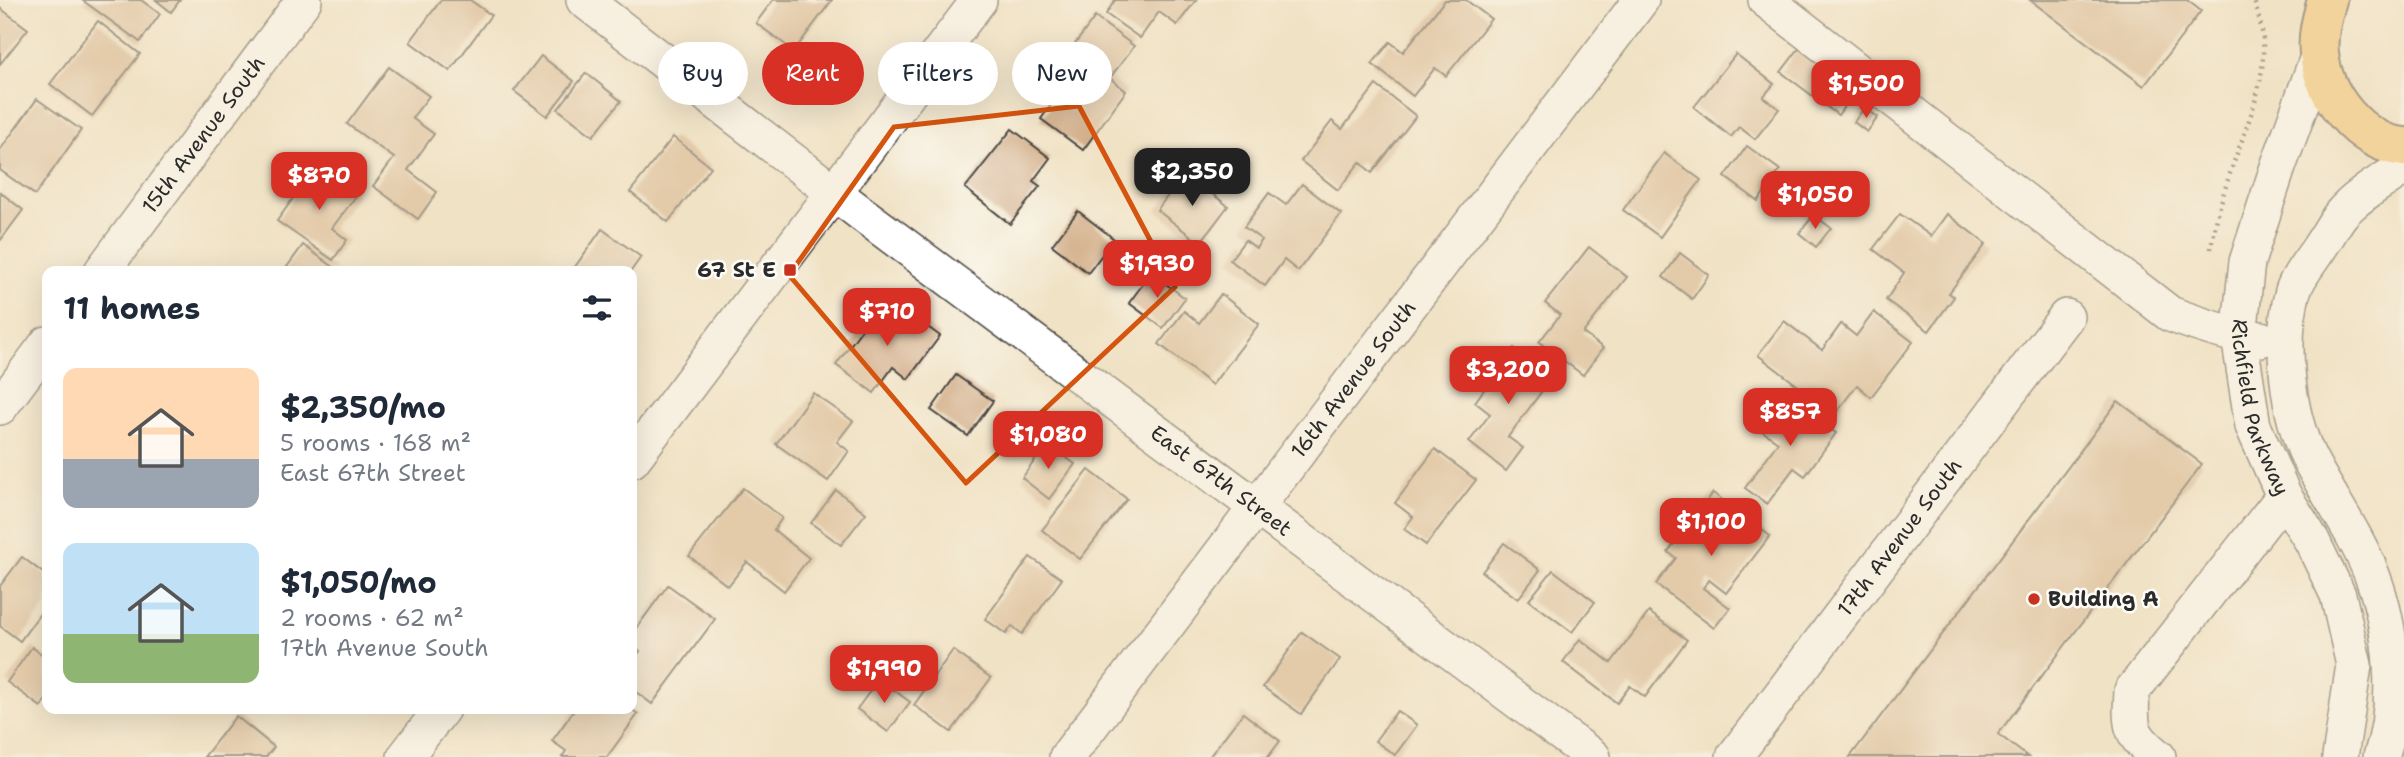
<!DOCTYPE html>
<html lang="en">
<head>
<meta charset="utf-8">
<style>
  :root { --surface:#fff; --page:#f2f2f3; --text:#1f2937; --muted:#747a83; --accent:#d93025 }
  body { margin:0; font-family:"Shantell Sans",sans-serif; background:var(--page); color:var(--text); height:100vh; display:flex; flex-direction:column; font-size:26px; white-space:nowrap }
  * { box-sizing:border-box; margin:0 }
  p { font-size:23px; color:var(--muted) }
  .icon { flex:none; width:38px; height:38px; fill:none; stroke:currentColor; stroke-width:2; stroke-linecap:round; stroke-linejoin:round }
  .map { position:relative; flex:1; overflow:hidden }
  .panel { position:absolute; left:42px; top:266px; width:595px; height:448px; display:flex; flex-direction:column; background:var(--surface); border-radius:14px; box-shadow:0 7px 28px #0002 }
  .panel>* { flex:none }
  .top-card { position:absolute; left:658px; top:42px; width:665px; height:63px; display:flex; gap:14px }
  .price { position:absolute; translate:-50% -60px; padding:0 16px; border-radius:14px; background:var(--accent); color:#fff; font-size:23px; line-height:46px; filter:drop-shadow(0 2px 4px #0008) }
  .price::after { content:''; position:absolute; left:50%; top:42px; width:21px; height:16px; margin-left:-10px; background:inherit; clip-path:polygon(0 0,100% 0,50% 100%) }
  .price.current { background:#222; color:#fff }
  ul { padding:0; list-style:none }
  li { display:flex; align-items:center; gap:21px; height:175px; padding:0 21px }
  li span { display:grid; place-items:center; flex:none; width:196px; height:140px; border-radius:14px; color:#555 }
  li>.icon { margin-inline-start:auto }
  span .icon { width:84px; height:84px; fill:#fffc; stroke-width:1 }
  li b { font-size:30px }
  h2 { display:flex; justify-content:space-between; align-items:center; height:84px; padding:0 21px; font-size:30px }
  .chip { padding:0 24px; border-radius:32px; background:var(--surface); box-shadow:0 7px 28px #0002; font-size:24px; line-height:63px }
  .chip.current { background:var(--accent); color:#fff }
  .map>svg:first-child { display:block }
  .building { fill:#d3ae88 }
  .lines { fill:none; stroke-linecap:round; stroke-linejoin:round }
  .minor-casing { stroke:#494642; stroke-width:38 }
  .major-casing { stroke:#494642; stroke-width:42 }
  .path { stroke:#494642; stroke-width:4.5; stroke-dasharray:2 5; stroke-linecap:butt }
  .minor { stroke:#fff; stroke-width:35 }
  .major { stroke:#f6c16b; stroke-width:38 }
  .marked { fill:none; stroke:#d5540f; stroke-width:5; stroke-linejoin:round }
  .poi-dot { fill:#c8321e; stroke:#fdfcf7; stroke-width:2.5 }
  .labels { text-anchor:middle; stroke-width:5; stroke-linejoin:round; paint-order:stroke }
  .street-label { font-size:21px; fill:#2b2b2b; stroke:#fdfcf7 }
  .poi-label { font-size:21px; font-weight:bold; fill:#2b2b2b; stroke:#fdfcf7; text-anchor:end }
</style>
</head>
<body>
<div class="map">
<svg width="2404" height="757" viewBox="0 0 2404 757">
  <rect width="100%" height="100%" fill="#fdfcf7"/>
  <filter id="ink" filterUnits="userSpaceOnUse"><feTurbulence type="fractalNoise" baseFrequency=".0143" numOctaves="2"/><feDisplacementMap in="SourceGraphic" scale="14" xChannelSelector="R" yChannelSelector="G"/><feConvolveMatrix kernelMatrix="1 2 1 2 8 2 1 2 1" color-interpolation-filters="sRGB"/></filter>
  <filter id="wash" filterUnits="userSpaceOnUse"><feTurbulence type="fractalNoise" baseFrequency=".00686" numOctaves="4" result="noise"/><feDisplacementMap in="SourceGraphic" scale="28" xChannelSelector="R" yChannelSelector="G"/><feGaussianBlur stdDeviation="1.57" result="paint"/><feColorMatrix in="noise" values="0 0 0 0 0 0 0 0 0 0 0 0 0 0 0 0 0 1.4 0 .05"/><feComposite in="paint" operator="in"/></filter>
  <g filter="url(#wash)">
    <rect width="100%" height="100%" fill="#f0e2c5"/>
    <g id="blocks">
      <g class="building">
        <polygon points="82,0 141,0 160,14 140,42"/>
        <polygon points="156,0 180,0 171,12"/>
        <polygon points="441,0 470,0 491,15 450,71 410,42"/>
        <polygon points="773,0 832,0 794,51 756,23"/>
        <polygon points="1115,0 1196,0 1177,25 1159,12 1140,38 1106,14"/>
        <polygon points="1445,0 1466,0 1491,19 1446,76 1435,68 1413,96 1372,64 1390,42 1403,52"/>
        <polygon points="2030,0 2187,0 2201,11 2144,86"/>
        <polygon points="0,8 28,29 0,64"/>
        <polygon points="1095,17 1134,46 1110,78 1126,91 1083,150 1041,119 1066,84 1053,74"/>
        <polygon points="98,21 140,54 92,116 50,84"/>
        <polygon points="1804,42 1861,84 1838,115 1781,72"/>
        <polygon points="1736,54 1774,84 1763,97 1779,109 1755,139 1739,127 1731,137 1694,107"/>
        <polygon points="541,56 574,81 547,116 514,91"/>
        <polygon points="389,67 429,96 412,118 434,134 408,170 437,192 418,219 373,186 394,158 347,124"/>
        <polygon points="586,73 621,101 593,136 558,109"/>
        <polygon points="1376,85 1416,116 1372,173 1360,162 1338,190 1301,161 1332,121 1342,129"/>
        <polygon points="37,99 81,130 35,195 0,170 0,150"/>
        <polygon points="1864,108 1878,117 1867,132 1854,122"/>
        <polygon points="1012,129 1050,158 1033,181 1040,186 1010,224 965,188"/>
        <polygon points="673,137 711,167 668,222 630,192"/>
        <polygon points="1747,146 1780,170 1758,201 1725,177"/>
        <polygon points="1664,153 1701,180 1660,237 1623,210"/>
        <polygon points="316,166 357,195 332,228 347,240 333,260 277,221"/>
        <polygon points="1185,173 1228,206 1200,243 1157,210"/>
        <polygon points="1302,184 1341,214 1298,271 1284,260 1265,286 1230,260 1245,240 1256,248 1262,240 1244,227 1269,193 1286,205"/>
        <polygon points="0,192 23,210 0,241"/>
        <polygon points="1078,211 1114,239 1088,273 1052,245"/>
        <polygon points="1900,214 1931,236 1947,214 1986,244 1949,293 1954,297 1929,331 1886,300 1904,273 1873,249"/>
        <polygon points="1814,215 1831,228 1816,247 1799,233"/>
        <polygon points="602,229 641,257 631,271 572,271"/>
        <polygon points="303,245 335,268 333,271 284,271"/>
        <polygon points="1589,247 1627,277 1583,333 1603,348 1583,375 1539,342 1560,315 1545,303"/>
        <polygon points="1680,253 1709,275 1692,299 1663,277"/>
        <polygon points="1170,257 1183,267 1172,280 1160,270"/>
        <polygon points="1151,273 1185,298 1163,328 1129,303"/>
        <polygon points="1221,294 1259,324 1212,385 1159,344 1184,311 1199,323"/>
        <polygon points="878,307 893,319 902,308 940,336 908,379 893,367 874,393 836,365"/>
        <polygon points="1874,312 1913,342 1871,397 1857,385 1835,414 1758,355 1784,321 1822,350 1841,324 1856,336"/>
        <polygon points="1514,348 1553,376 1508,437 1523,448 1506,471 1469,442 1490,414 1475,402"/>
        <polygon points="956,375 993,401 968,436 931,410"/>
        <polygon points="813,393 853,421 837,442 849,451 828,481 776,444"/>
        <polygon points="1786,397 1836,433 1805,476 1794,468 1767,504 1745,488 1778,442 1762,431"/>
        <polygon points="2118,401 2202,464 1998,734 2028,757 1850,757"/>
        <polygon points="1047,444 1075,464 1049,499 1022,478"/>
        <polygon points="1435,449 1476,480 1426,545 1404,529 1413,517 1395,503"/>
        <polygon points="1089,470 1127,499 1080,559 1042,530"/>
        <polygon points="743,488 782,518 774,530 809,558 784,591 747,562 728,586 689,556"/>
        <polygon points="836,490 866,513 841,545 811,523"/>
        <polygon points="1713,493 1770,536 1726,593 1709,580 1703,588 1730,608 1714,628 1656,584 1676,558 1668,552"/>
        <polygon points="1504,543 1540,570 1518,599 1482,572"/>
        <polygon points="22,557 47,576 47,604 20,641 0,626 0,586"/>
        <polygon points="1030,557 1062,579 1022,634 1012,626 1006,634 985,619"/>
        <polygon points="1553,570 1595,602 1572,632 1529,600"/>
        <polygon points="668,585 715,619 652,704 632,689 632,662 640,651 632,646 632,634"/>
        <polygon points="1649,612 1687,640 1645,697 1630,686 1617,703 1563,662 1580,639 1611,663"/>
        <polygon points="1302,632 1340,659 1301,714 1263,687"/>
        <polygon points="32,647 47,658 47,698 41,707 7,682"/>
        <polygon points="953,650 991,678 951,732 914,705"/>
        <polygon points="879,679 910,702 888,732 857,709"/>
        <polygon points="575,709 631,709 638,714 607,757 562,757 566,751 552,741"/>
        <polygon points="1397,711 1417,725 1395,755 1375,741"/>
        <polygon points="1243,713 1280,741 1268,757 1209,757"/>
        <polygon points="236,716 274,747 266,757 204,757"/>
      </g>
    </g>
  </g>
  <g filter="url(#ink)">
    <use href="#blocks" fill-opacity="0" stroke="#494642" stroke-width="2"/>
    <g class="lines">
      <defs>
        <g id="minor">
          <path id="s1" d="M584 0 862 214 1593 757"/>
          <path d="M1766 0 2170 314C2200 325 2229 335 2261 339"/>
          <path id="s2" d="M2319 54 2278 167 2247 262 2239 336 2253 426 2284 496 2312 541 2338 595 2354 665 2340 757"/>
          <path id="s3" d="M102 271 304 0"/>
          <polyline points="0,407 47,344"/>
          <polyline points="632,460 979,0"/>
          <polyline points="405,757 442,709"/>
          <path id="s4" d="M1067 757 1641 0"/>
          <path id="s5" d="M1734 757 2066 317"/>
          <path d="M2158 757C2129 734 2130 726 2132 691L2284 496"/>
          <path d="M2381 757C2400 704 2392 627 2372 575 2356 534 2329 497 2309 458 2287 412 2279 341 2293 291 2298 275 2314 257 2323 242 2330 232 2336 219 2344 211 2360 193 2384 181 2404 167"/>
        </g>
        <path id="major" d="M2327 0C2322 18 2317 35 2319 53 2323 96 2360 143 2404 147"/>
      </defs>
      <use href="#minor" class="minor-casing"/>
      <use href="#major" class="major-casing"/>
      <path class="path" d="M2211 249C2216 216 2226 183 2238 151 2251 115 2265 81 2263 42 2263 28 2257 13 2254 0"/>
      <use href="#minor" class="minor"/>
      <use href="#major" class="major"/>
    </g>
  </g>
  <path d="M0 0H2404V757H0ZM1079 106 1175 287 966 483 789 275 894 127Z" fill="#f0e2c5" fill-opacity=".55" fill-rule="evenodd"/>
  <path class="marked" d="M1079 106 1175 287 966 483 789 275 894 127Z"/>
  <g class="poi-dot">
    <rect x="783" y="263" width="14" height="14" rx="3.5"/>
    <circle cx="2034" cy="599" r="7"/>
  </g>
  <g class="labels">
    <g class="street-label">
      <text dy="7" stroke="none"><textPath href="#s3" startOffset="170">15th Avenue South</textPath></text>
      <text dy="7" stroke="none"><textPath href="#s4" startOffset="474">16th Avenue South</textPath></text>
      <text dy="7" stroke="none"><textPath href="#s2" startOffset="369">Richfield Parkway</textPath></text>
      <text dy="7" stroke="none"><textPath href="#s1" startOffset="798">East 67th Street</textPath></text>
      <text dy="7" stroke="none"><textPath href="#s5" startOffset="275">17th Avenue South</textPath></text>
    </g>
    <g class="poi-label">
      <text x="776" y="277">67 St E</text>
      <text x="2048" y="606" text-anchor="start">Building A</text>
    </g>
  </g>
</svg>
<b class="price" style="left:1866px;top:120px">$1,500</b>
<b class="price current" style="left:1192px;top:208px">$2,350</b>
<b class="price" style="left:319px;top:212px">$870</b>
<b class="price" style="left:1815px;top:231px">$1,050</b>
<b class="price" style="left:1157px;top:300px">$1,930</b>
<b class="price" style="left:887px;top:348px">$710</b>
<b class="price" style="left:1508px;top:406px">$3,200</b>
<b class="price" style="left:1790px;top:448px">$857</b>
<b class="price" style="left:1048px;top:471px">$1,080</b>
<b class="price" style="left:1711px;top:558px">$1,100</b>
<b class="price" style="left:884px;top:705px">$1,990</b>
<div class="top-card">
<a class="chip">Buy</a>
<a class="chip current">Rent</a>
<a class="chip">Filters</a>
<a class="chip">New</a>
</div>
<section class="panel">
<h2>11 homes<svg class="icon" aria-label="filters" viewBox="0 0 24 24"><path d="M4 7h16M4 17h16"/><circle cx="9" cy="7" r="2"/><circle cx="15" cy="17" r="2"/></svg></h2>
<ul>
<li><span style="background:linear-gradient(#ffd9b3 65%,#9aa5b1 0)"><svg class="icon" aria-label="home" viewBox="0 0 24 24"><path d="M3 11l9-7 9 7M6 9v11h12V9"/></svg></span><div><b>$2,350/mo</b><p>5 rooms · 168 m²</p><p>East 67th Street</p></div></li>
<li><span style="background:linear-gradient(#bfe0f5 65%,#8fb573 0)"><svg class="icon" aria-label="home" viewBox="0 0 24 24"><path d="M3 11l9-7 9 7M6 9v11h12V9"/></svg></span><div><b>$1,050/mo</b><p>2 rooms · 62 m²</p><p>17th Avenue South</p></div></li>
</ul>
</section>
</div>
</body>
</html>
